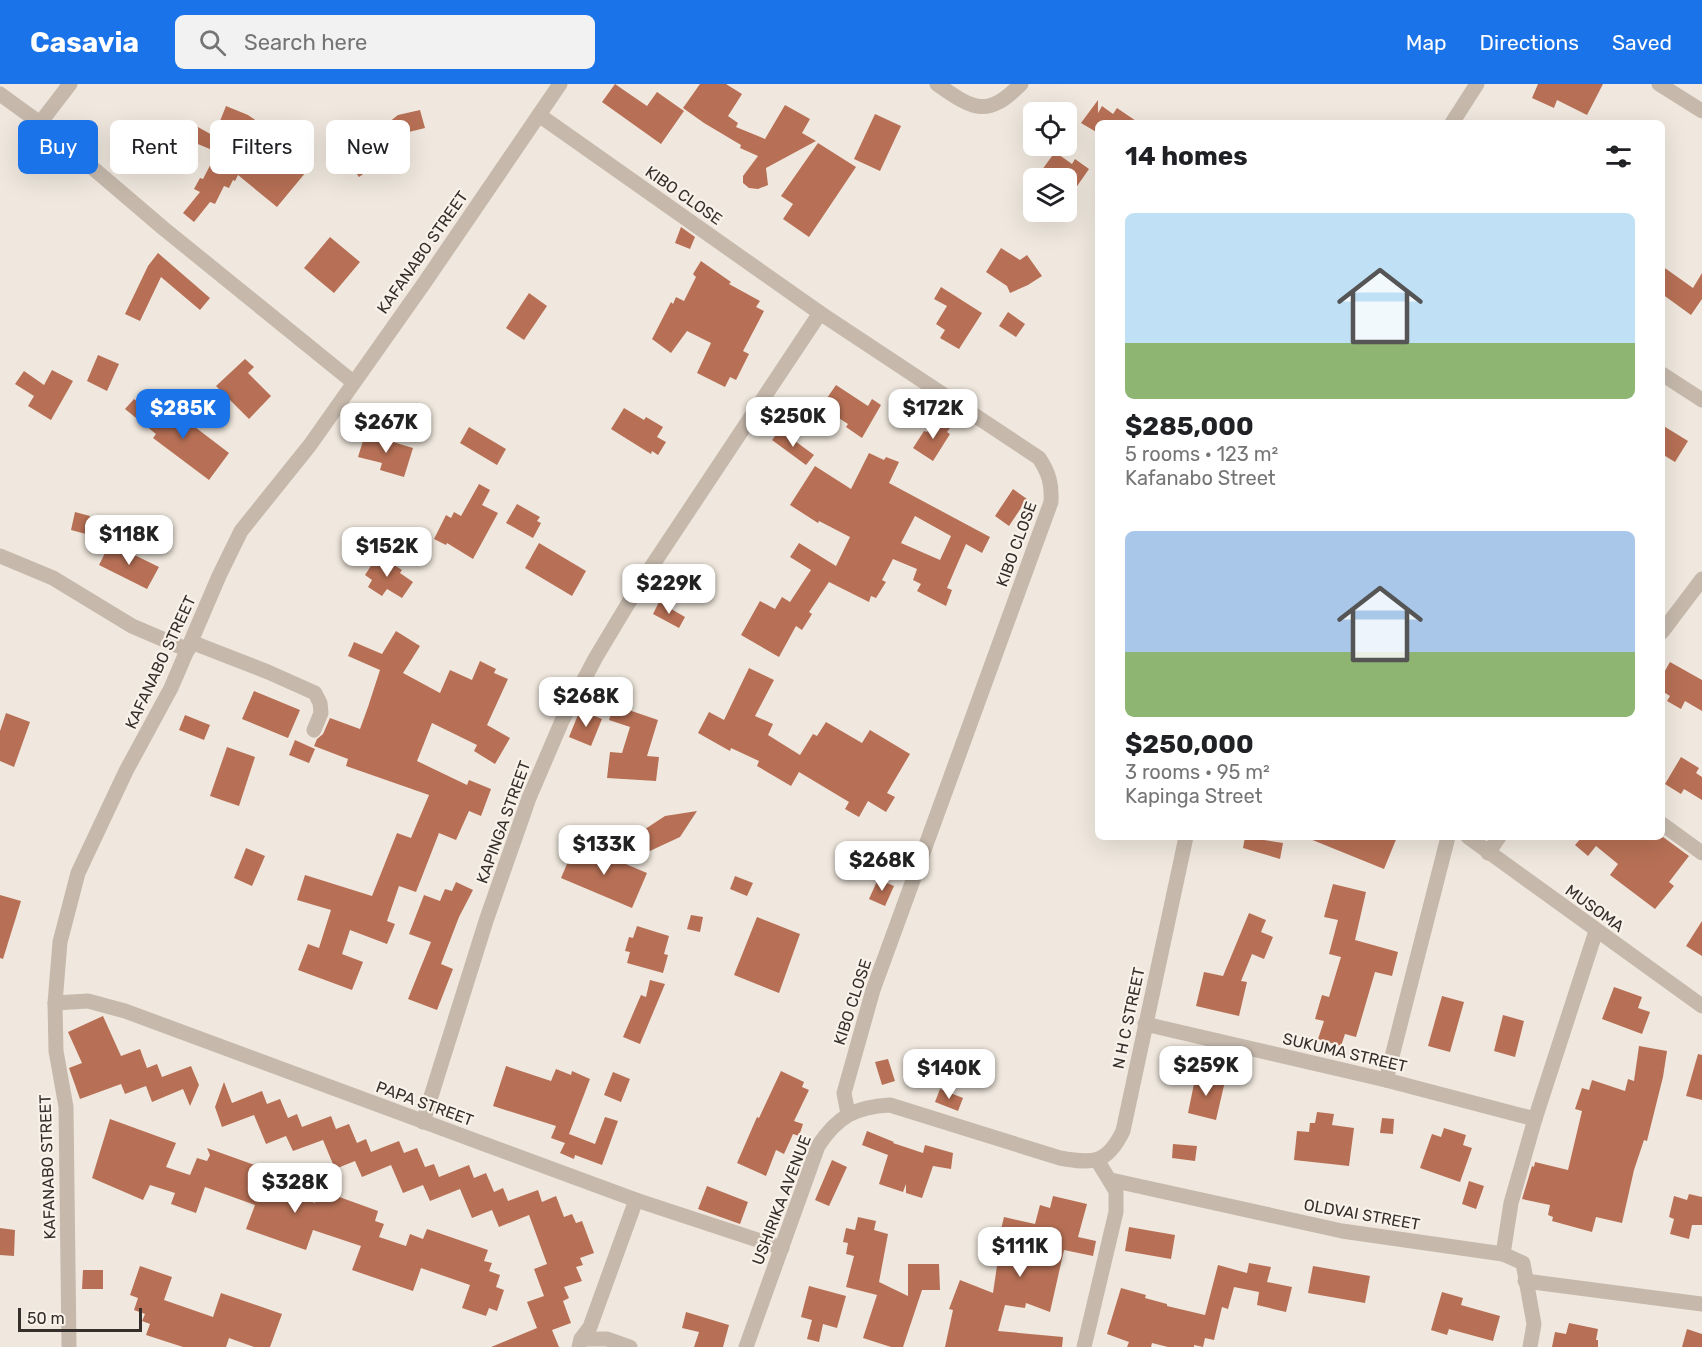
<!DOCTYPE html>
<html lang="en">
<head>
<meta charset="utf-8">
<style>
  :root { --surface:#fff; --page:#f2f2f2; --text:#202124; --muted:#757577; --accent:#1a73e8 }
  body { margin:0; font-family:Rubik,sans-serif; background:var(--page); color:var(--text); height:100vh; display:flex; flex-direction:column; font-size:22px; white-space:nowrap }
  * { box-sizing:border-box; margin:0 }
  p { font-size:20px; color:var(--muted) }
  .icon { flex:none; width:33px; height:33px; fill:none; stroke:currentColor; stroke-width:2; stroke-linecap:round; stroke-linejoin:round }
  .map { position:relative; flex:1; overflow:hidden }
  .sheet { position:absolute; left:1095px; top:36px; width:570px; height:720px; display:flex; flex-direction:column; background:var(--surface); border-radius:9px; box-shadow:0 6px 24px #0002 }
  .sheet>* { flex:none }
  .guide { position:absolute; left:18px; top:36px; width:570px; height:54px; display:flex; gap:12px }
  .fabs { position:absolute; left:1023px; top:18px; display:grid; gap:12px }
  .fabs a { display:grid; place-items:center; width:54px; height:54px; border-radius:9px; background:var(--surface); box-shadow:0 6px 24px #0002; font-size:30px }
  .scale { position:absolute; left:18px; bottom:15px; width:124px; box-sizing:border-box; padding-left:6px; border:3px solid #352e2a; border-top:0; font-size:16px; line-height:21px; white-space:nowrap; color:#352e2a; -webkit-text-stroke:4px #f8f2ea; paint-order:stroke }
  .price { position:absolute; translate:-50% -51px; padding:0 14px; border-radius:12px; background:#fff; color:#222; font-size:20px; line-height:39px; filter:drop-shadow(0 2px 3px #0008) }
  .price::after { content:''; position:absolute; left:50%; top:36px; width:18px; height:14px; margin-left:-9px; background:inherit; clip-path:polygon(0 0,100% 0,50% 100%) }
  .price.current { background:var(--accent); color:#fff }
  ul { padding:0; list-style:none }
  li { display:grid; align-content:center; gap:12px; height:318px; padding:0 30px }
  li span { display:grid; place-items:center; height:186px; border-radius:9px; color:#555 }
  li>.icon { margin-inline-start:auto }
  span .icon { width:108px; height:108px; fill:#fffc; stroke-width:1 }
  li b { font-size:26px }
  h2 { display:flex; justify-content:space-between; align-items:center; height:72px; padding:0 30px; font-size:26px }
  .pill { padding:0 21px; border-radius:9px; background:var(--surface); box-shadow:0 6px 24px #0002; font-size:21px; line-height:54px }
  .pill.current { background:var(--accent); color:#fff }
  header { display:flex; align-items:center; gap:36px; box-sizing:border-box; height:84px; padding:0 30px; background:var(--accent); color:#fff }
  header strong { font-size:28px }
  nav { display:flex; gap:33px; margin-inline-start:auto; font-size:21px }
  .search { width:420px; height:54px; background:var(--page); display:flex; align-items:center; gap:15px; box-sizing:border-box; padding:0 21px; border-radius:9px; color:var(--muted); font-size:22px }
  .map>svg:first-child { display:block }
  .building { fill:#b77055; fill-rule:evenodd }
  .lines { fill:none; stroke-linecap:round; stroke-linejoin:round }
  .street { stroke:#c6b9ac; stroke-width:15 }
  .labels { text-anchor:middle; stroke-width:4.5; stroke-linejoin:round; paint-order:stroke }
  .street-label { font-size:16px; fill:#352e2a; stroke:#f8f2ea }
</style>
</head>
<body>
<header>
<strong>Casavia</strong>
<div class="search"><svg class="icon" aria-label="search" viewBox="0 0 24 24"><circle cx="10" cy="10" r="6"/><path d="M15 15l6 6"/></svg>Search here</div>
<nav><a>Map</a><a>Directions</a><a>Saved</a></nav>
</header>
<div class="map">
<svg width="1702" height="1263" viewBox="0 0 1702 1263">
  <rect width="100%" height="100%" fill="#f0e8de"/>
  <g class="building">
    <polygon points="615,0 647,22 657,8 684,27 661,60 602,18"/>
    <polygon points="700,0 726,0 742,10 728,32 738,39 736,43 765,55 785,21 810,35 802,49 816,57 766,84 768,101 758,105 749,104 743,99 743,92 758,72 740,64 741,61 704,39 683,24"/>
    <polygon points="1538,0 1603,0 1587,31 1557,16 1554,24 1532,14"/>
    <polygon points="1098,16 1098,29 1102,22 1113,30 1117,24 1139,39 1098,39 1098,49 1081,39"/>
    <polygon points="226,22 248,31 268,45 255,62 279,81 287,72 306,88 277,123 238,91 235,97 233,96 229,104 224,102 215,120 210,118 194,138 183,129 200,108 194,105 200,94 203,95 217,68 181,53 189,38 214,52"/>
    <polygon points="420,26 425,44 397,51 402,58 389,68 395,75 385,83 380,78 359,93 347,77 355,71 346,59 364,46 370,53 398,31"/>
    <polygon points="875,30 901,42 880,87 854,75"/>
    <polygon points="818,59 856,83 809,153 783,135 793,120 781,112"/>
    <polygon points="1055,68 1072,80 1075,75 1089,85 1066,118 1066,94 1036,94"/>
    <polygon points="681,143 695,153 690,165 675,159"/>
    <polygon points="330,153 360,178 334,209 304,184"/>
    <polygon points="1001,164 1020,176 1027,171 1042,192 1028,201 1010,209 1007,202 986,188"/>
    <polygon points="158,169 210,214 200,226 161,193 140,237 125,230 148,182"/>
    <polygon points="701,177 731,198 729,200 760,217 756,223 764,227 743,267 749,270 736,296 730,293 725,303 697,289 711,259 687,247 671,269 652,255 671,218 673,220 676,213 684,217 696,193 693,190"/>
    <polygon points="1662,182 1693,204 1702,189 1702,215 1691,231 1662,210"/>
    <polygon points="941,203 982,229 959,265 940,254 945,246 936,240 947,222 934,215"/>
    <polygon points="529,209 547,222 524,256 506,244"/>
    <polygon points="1008,228 1025,240 1016,253 999,242"/>
    <polygon points="98,271 119,280 107,307 87,297"/>
    <polygon points="245,275 254,283 248,289 271,312 249,335 216,302"/>
    <polygon points="52,286 73,297 51,336 28,322 34,312 15,300 24,287 44,301"/>
    <polygon points="836,301 868,322 872,315 881,321 862,354 846,343 848,340 828,327 833,318 827,314"/>
    <polygon points="134,315 165,339 174,327 229,369 209,396 153,354 156,350 125,325"/>
    <polygon points="624,324 644,336 646,333 663,343 657,353 666,358 658,371 652,367 651,370 611,345"/>
    <polygon points="764,333 778,339 773,351 759,346"/>
    <polygon points="936,335 950,344 947,348 950,350 933,377 913,364 924,347 927,348"/>
    <polygon points="1662,341 1688,357 1675,378 1662,370"/>
    <polygon points="469,343 506,365 497,381 460,359"/>
    <polygon points="780,346 814,371 806,381 772,356"/>
    <polygon points="366,347 384,352 383,355 413,364 404,393 380,386 382,379 358,373"/>
    <path d="M869 369 884 376 886 373 899 378 889 399 990 453 982 469 966 460 947 504 952 506 946 522 917 507 921 500 913 496 917 485 893 475 882 496 886 498 876 514 871 512 869 518 829 498 809 528 812 530 802 546 796 542 779 573 741 551 760 517 775 525 782 513 790 518 811 486 790 473 799 459 836 482 850 453 819 437 818 439 790 421 815 382 851 405ZM915 432 951 452 940 476 901 459Z"/>
    <polygon points="479,400 490,406 482,421 498,429 473,475 447,459 446,461 434,455 446,431 451,434 454,428 461,432"/>
    <polygon points="1013,405 1027,415 1009,442 995,432"/>
    <polygon points="517,420 540,433 537,437 541,439 533,454 506,439"/>
    <polygon points="75,428 90,432 86,450 71,446"/>
    <polygon points="110,459 159,483 147,505 99,481"/>
    <polygon points="539,459 586,487 572,512 525,484"/>
    <polygon points="378,471 402,486 400,489 413,498 402,514 387,505 382,512 368,503 372,496 365,491"/>
    <polygon points="659,518 685,533 679,544 653,530"/>
    <polygon points="396,547 420,562 403,589 440,609 450,586 472,596 480,577 496,585 494,589 508,595 487,641 510,654 495,680 474,667 477,661 432,639 417,677 467,701 469,696 491,705 481,732 469,727 456,756 439,749 416,808 399,802 387,837 395,840 387,860 350,846 342,870 363,878 352,906 298,886 308,860 319,864 331,826 297,816 305,791 372,812 397,749 411,754 429,711 346,682 348,675 314,662 317,655 323,650 330,634 360,645 368,623 380,586 348,572 354,558 382,570"/>
    <polygon points="1670,578 1702,596 1702,627 1685,617 1681,625 1667,617 1670,612 1662,607 1662,592"/>
    <polygon points="749,584 774,596 755,632 773,640 768,651 800,671 813,650 817,652 826,638 862,659 870,646 910,670 887,709 895,713 886,728 868,717 859,733 845,725 849,718 799,688 791,702 757,682 759,677 731,664 730,667 698,649 709,628 724,636"/>
    <polygon points="254,607 300,626 288,654 242,635"/>
    <polygon points="614,621 658,636 647,672 659,673 656,697 607,694 610,668 622,669 630,643 609,636"/>
    <polygon points="580,626 602,635 591,662 569,653"/>
    <polygon points="6,629 30,638 14,683 0,677 0,647"/>
    <polygon points="185,631 210,641 204,656 179,646"/>
    <polygon points="295,656 315,665 309,679 289,671"/>
    <polygon points="227,663 255,673 239,722 210,712"/>
    <polygon points="1681,673 1699,684 1696,689 1702,693 1702,716 1684,705 1681,710 1665,700"/>
    <polygon points="697,727 680,753 639,772 630,755 665,732"/>
    <polygon points="1245,753 1283,759 1280,775 1243,764"/>
    <polygon points="1305,753 1397,753 1384,785"/>
    <polygon points="1582,753 1663,753 1689,772 1669,798 1674,802 1655,825 1610,791 1618,780 1596,762 1588,772 1575,761"/>
    <polygon points="576,759 647,789 632,824 561,794"/>
    <polygon points="246,764 265,772 252,802 234,794"/>
    <polygon points="735,792 753,799 747,812 730,805"/>
    <polygon points="878,795 894,802 885,822 869,815"/>
    <polygon points="456,798 473,806 459,833 441,880 453,885 437,926 408,915 431,858 409,850 424,811 440,817 445,805 452,807"/>
    <polygon points="1333,800 1366,808 1355,856 1398,868 1392,892 1375,888 1356,953 1345,950 1341,962 1318,955 1324,937 1315,935 1322,911 1329,913 1341,873 1329,870 1338,836 1324,833"/>
    <polygon points="0,811 21,817 3,875 0,874"/>
    <polygon points="1249,829 1266,836 1261,848 1273,853 1264,875 1252,870 1241,897 1247,898 1239,932 1196,922 1204,888 1223,892"/>
    <polygon points="691,831 703,833 700,848 687,845"/>
    <polygon points="757,833 800,850 779,909 734,891"/>
    <polygon points="1702,837 1702,872 1686,862"/>
    <polygon points="637,842 669,852 664,870 668,871 663,889 627,879 630,868 625,867 629,853 633,854"/>
    <polygon points="650,896 665,900 640,960 623,953 641,911 646,913"/>
    <polygon points="1614,903 1642,913 1638,924 1650,928 1642,950 1602,935"/>
    <polygon points="1442,912 1464,918 1450,968 1428,962"/>
    <polygon points="1503,931 1524,937 1515,973 1494,967"/>
    <polygon points="103,932 121,972 140,965 147,984 157,980 162,993 191,982 199,1001 190,1022 183,1005 152,1018 146,1002 125,1010 121,1000 80,1015 69,984 82,979 68,948"/>
    <polygon points="1639,962 1667,967 1663,993 1647,1057 1644,1056 1634,1086 1622,1139 1596,1133 1592,1148 1552,1137 1553,1133 1548,1131 1550,1121 1522,1115 1532,1082 1534,1083 1535,1078 1568,1086 1582,1027 1575,1025 1582,1004 1589,1006 1592,996 1625,1007 1628,995 1634,997"/>
    <polygon points="1698,970 1702,971 1702,1016 1686,1012"/>
    <polygon points="888,975 895,997 882,1001 875,978"/>
    <polygon points="506,982 551,997 556,985 571,991 572,987 590,995 569,1050 595,1060 605,1033 618,1037 602,1081 575,1071 574,1075 560,1069 565,1059 551,1054 556,1042 493,1022"/>
    <polygon points="781,987 804,998 802,1003 809,1006 794,1037 803,1040 799,1052 793,1050 784,1070 776,1066 766,1092 737,1079 757,1033 759,1034"/>
    <polygon points="613,988 630,995 621,1018 604,1011"/>
    <polygon points="1196,990 1225,997 1216,1036 1188,1029"/>
    <polygon points="224,998 232,1019 262,1007 267,1020 280,1015 288,1034 297,1030 302,1043 331,1032 336,1045 349,1040 357,1059 366,1055 371,1068 399,1057 404,1069 417,1064 425,1083 434,1080 439,1093 469,1081 474,1094 486,1089 494,1108 503,1104 508,1117 538,1106 542,1118 556,1112 564,1133 572,1130 576,1139 582,1137 594,1169 580,1174 583,1181 576,1183 582,1197 564,1203 569,1214 563,1217 571,1239 552,1246 559,1263 491,1263 537,1244 527,1218 544,1212 534,1185 547,1180 529,1131 499,1143 492,1126 472,1134 460,1105 430,1117 423,1101 403,1109 391,1081 362,1093 355,1077 335,1085 323,1056 293,1067 286,1052 266,1060 254,1031 222,1043 215,1023"/>
    <polygon points="940,1005 963,1014 958,1027 935,1018"/>
    <polygon points="1317,1028 1334,1030 1332,1041 1354,1044 1349,1082 1294,1076 1297,1047 1309,1048 1310,1039 1315,1039"/>
    <polygon points="1382,1034 1394,1035 1393,1050 1380,1049"/>
    <polygon points="110,1035 176,1059 166,1083 190,1091 197,1074 207,1077 210,1071 207,1064 271,1087 267,1099 279,1103 278,1106 315,1119 320,1106 378,1127 375,1137 384,1140 379,1153 406,1162 410,1150 423,1155 427,1145 488,1166 484,1177 492,1179 489,1187 500,1191 496,1203 504,1206 497,1227 489,1224 486,1232 462,1224 470,1201 421,1184 413,1207 352,1186 361,1162 313,1146 306,1166 246,1145 255,1121 205,1103 196,1129 171,1120 175,1109 150,1101 143,1116 92,1094"/>
    <polygon points="1444,1044 1466,1051 1463,1061 1472,1064 1460,1098 1420,1084 1432,1050 1441,1053"/>
    <polygon points="867,1047 894,1058 893,1059 923,1069 925,1061 953,1069 951,1085 933,1082 922,1114 906,1109 906,1100 903,1108 879,1100 888,1071 862,1061"/>
    <polygon points="1173,1060 1197,1062 1195,1077 1172,1074"/>
    <polygon points="832,1076 847,1083 829,1122 815,1116"/>
    <polygon points="1469,1097 1484,1102 1476,1125 1462,1120"/>
    <polygon points="707,1102 748,1118 740,1140 698,1125"/>
    <polygon points="1689,1110 1702,1113 1702,1141 1692,1141 1689,1155 1670,1150 1674,1135 1669,1133 1674,1112 1687,1116"/>
    <polygon points="1053,1112 1087,1120 1078,1153 1096,1157 1093,1172 1064,1166 1050,1228 1026,1219 1025,1224 1005,1221 998,1247 1063,1253 1062,1263 945,1263 953,1226 949,1225 960,1196 993,1209 998,1175 994,1174 1004,1133 1035,1140 1040,1121 1050,1124"/>
    <polygon points="858,1133 876,1137 874,1146 888,1150 879,1198 908,1212 908,1180 939,1180 940,1206 922,1206 903,1263 891,1263 863,1254 877,1211 846,1203 854,1172 846,1170 848,1159 843,1158 846,1144 855,1146"/>
    <polygon points="1129,1143 1175,1151 1171,1175 1125,1167"/>
    <polygon points="0,1144 15,1146 14,1172 0,1171"/>
    <polygon points="1249,1179 1271,1183 1267,1198 1292,1203 1286,1228 1257,1221 1259,1208 1234,1203 1228,1225 1222,1223 1214,1256 1205,1254 1203,1263 1194,1261 1194,1263 1168,1263 1152,1259 1151,1263 1127,1263 1129,1258 1107,1250 1121,1204 1146,1211 1145,1214 1167,1220 1167,1222 1205,1231 1218,1181 1247,1189"/>
    <polygon points="140,1182 172,1193 164,1216 213,1233 221,1209 282,1230 270,1263 254,1263 229,1254 226,1263 183,1263 146,1251 150,1240 142,1237 145,1230 134,1226 138,1214 130,1211"/>
    <polygon points="1313,1182 1370,1192 1365,1219 1308,1209"/>
    <polygon points="83,1186 103,1186 103,1205 82,1205"/>
    <polygon points="809,1202 846,1212 837,1244 823,1240 819,1258 807,1255 812,1236 801,1233"/>
    <polygon points="1442,1208 1463,1214 1461,1221 1500,1232 1493,1257 1449,1245 1447,1251 1431,1246"/>
    <polygon points="686,1228 729,1241 723,1263 694,1263 699,1248 682,1244"/>
    <polygon points="1569,1239 1598,1245 1596,1256 1598,1256 1598,1263 1552,1263 1555,1248 1566,1250"/>
    <polygon points="1687,1245 1702,1250 1702,1263 1682,1263"/>
  </g>
  <g class="lines">
    <g class="street">
      <path d="M937 0C974 26 987 34 1021 0"/>
      <polyline points="1659,0 1702,27"/>
      <polyline points="0,10 40,39 163,144 353,298"/>
      <path d="M539 31 820 229 1039 374C1049 389 1052 400 1051 418L873 906 844 1009 848 1030"/>
      <polyline points="40,39 70,0"/>
      <polyline points="1452,39 1477,0"/>
      <polyline points="1662,290 1702,316"/>
      <polyline points="0,472 53,494 132,542 188,566"/>
      <polyline points="1662,548 1702,495"/>
      <polyline points="191,558 268,588 315,609 320,619 321,629 314,646"/>
      <polyline points="1662,740 1702,769"/>
      <polyline points="1468,753 1702,922"/>
      <polyline points="1488,769 1499,753"/>
      <polyline points="55,919 88,917 125,927 636,1116 782,1164"/>
      <polyline points="1145,940 1386,996 1535,1035"/>
      <polyline points="1386,996 1448,753"/>
      <polyline points="423,1038 486,837 529,714 562,637 596,573 638,503 820,229"/>
      <polyline points="1111,1096 1342,1147 1503,1170 1523,1179 1534,1240 1530,1263"/>
      <polyline points="1503,1170 1511,1119 1535,1035 1596,847"/>
      <polyline points="1525,1197 1702,1220"/>
      <polyline points="581,1255 607,1255 630,1263"/>
      <polyline points="69,1263 66,1023 56,967 55,919 60,858 78,789 126,687 171,604 219,492 241,447 310,361 425,198 560,0"/>
      <polyline points="579,1263 581,1255 590,1243 636,1116"/>
      <path d="M746 1263 818 1062C838 1032 855 1023 890 1021L1060 1074C1093 1080 1107 1080 1123 1047L1186 753"/>
      <polyline points="1084,1263 1116,1128 1116,1107 1097,1076"/>
    </g>
  </g>
  <g class="labels">
    <g class="street-label">
      <text transform="translate(684 111) rotate(35)" y="6">KIBO CLOSE</text>
      <text transform="translate(422 168) rotate(-55)" y="6">KAFANABO STREET</text>
      <text transform="translate(1016 460) rotate(-70)" y="6">KIBO CLOSE</text>
      <text transform="translate(160 578) rotate(-65)" y="6">KAFANABO STREET</text>
      <text transform="translate(503 738) rotate(-70)" y="6">KAPINGA STREET</text>
      <text transform="translate(1595 824) rotate(36)" y="6">MUSOMA</text>
      <text transform="translate(852 918) rotate(-72)" y="6">KIBO CLOSE</text>
      <text transform="translate(1128 934) rotate(-78)" y="6">N H C STREET</text>
      <text transform="translate(1345 968) rotate(13)" y="6">SUKUMA STREET</text>
      <text transform="translate(425 1019) rotate(20)" y="6">PAPA STREET</text>
      <text transform="translate(47 1083) rotate(-92)" y="6">KAFANABO STREET</text>
      <text transform="translate(781 1116) rotate(-69)" y="6">USHIRIKA AVENUE</text>
      <text transform="translate(1362 1130) rotate(10)" y="6">OLDVAI STREET</text>
    </g>
  </g>
</svg>
<div class="fabs">
<a><svg class="icon" aria-label="locate" viewBox="0 0 24 24"><circle cx="12" cy="12" r="6"/><path d="M12 2v4M12 18v4M2 12h4M18 12h4"/></svg></a>
<a><svg class="icon" aria-label="layers" viewBox="0 0 24 24"><path d="M12 4l9 5-9 5-9-5zM3 14l9 5 9-5"/></svg></a>
</div>
<div class="scale">50 m</div>
<b class="price current" style="left:183px;top:356px">$285K</b>
<b class="price" style="left:933px;top:356px">$172K</b>
<b class="price" style="left:793px;top:364px">$250K</b>
<b class="price" style="left:386px;top:370px">$267K</b>
<b class="price" style="left:129px;top:482px">$118K</b>
<b class="price" style="left:387px;top:494px">$152K</b>
<b class="price" style="left:669px;top:531px">$229K</b>
<b class="price" style="left:586px;top:644px">$268K</b>
<b class="price" style="left:604px;top:792px">$133K</b>
<b class="price" style="left:882px;top:808px">$268K</b>
<b class="price" style="left:1206px;top:1013px">$259K</b>
<b class="price" style="left:949px;top:1016px">$140K</b>
<b class="price" style="left:295px;top:1130px">$328K</b>
<b class="price" style="left:1020px;top:1194px">$111K</b>
<div class="guide">
<a class="pill current">Buy</a>
<a class="pill">Rent</a>
<a class="pill">Filters</a>
<a class="pill">New</a>
</div>
<section class="sheet">
<h2>14 homes<svg class="icon" aria-label="filters" viewBox="0 0 24 24"><path d="M4 7h16M4 17h16"/><circle cx="9" cy="7" r="2"/><circle cx="15" cy="17" r="2"/></svg></h2>
<ul>
<li><span style="background:linear-gradient(#bfe0f5 70%,#8fb573 0)"><svg class="icon" aria-label="home" viewBox="0 0 24 24"><path d="M3 11l9-7 9 7M6 9v11h12V9"/></svg></span><div><b>$285,000</b><p>5 rooms · 123 m²</p><p>Kafanabo Street</p></div></li>
<li><span style="background:linear-gradient(#a9c7e8 65%,#8fb573 0)"><svg class="icon" aria-label="home" viewBox="0 0 24 24"><path d="M3 11l9-7 9 7M6 9v11h12V9"/></svg></span><div><b>$250,000</b><p>3 rooms · 95 m²</p><p>Kapinga Street</p></div></li>
</ul>
</section>
</div>
</body>
</html>
